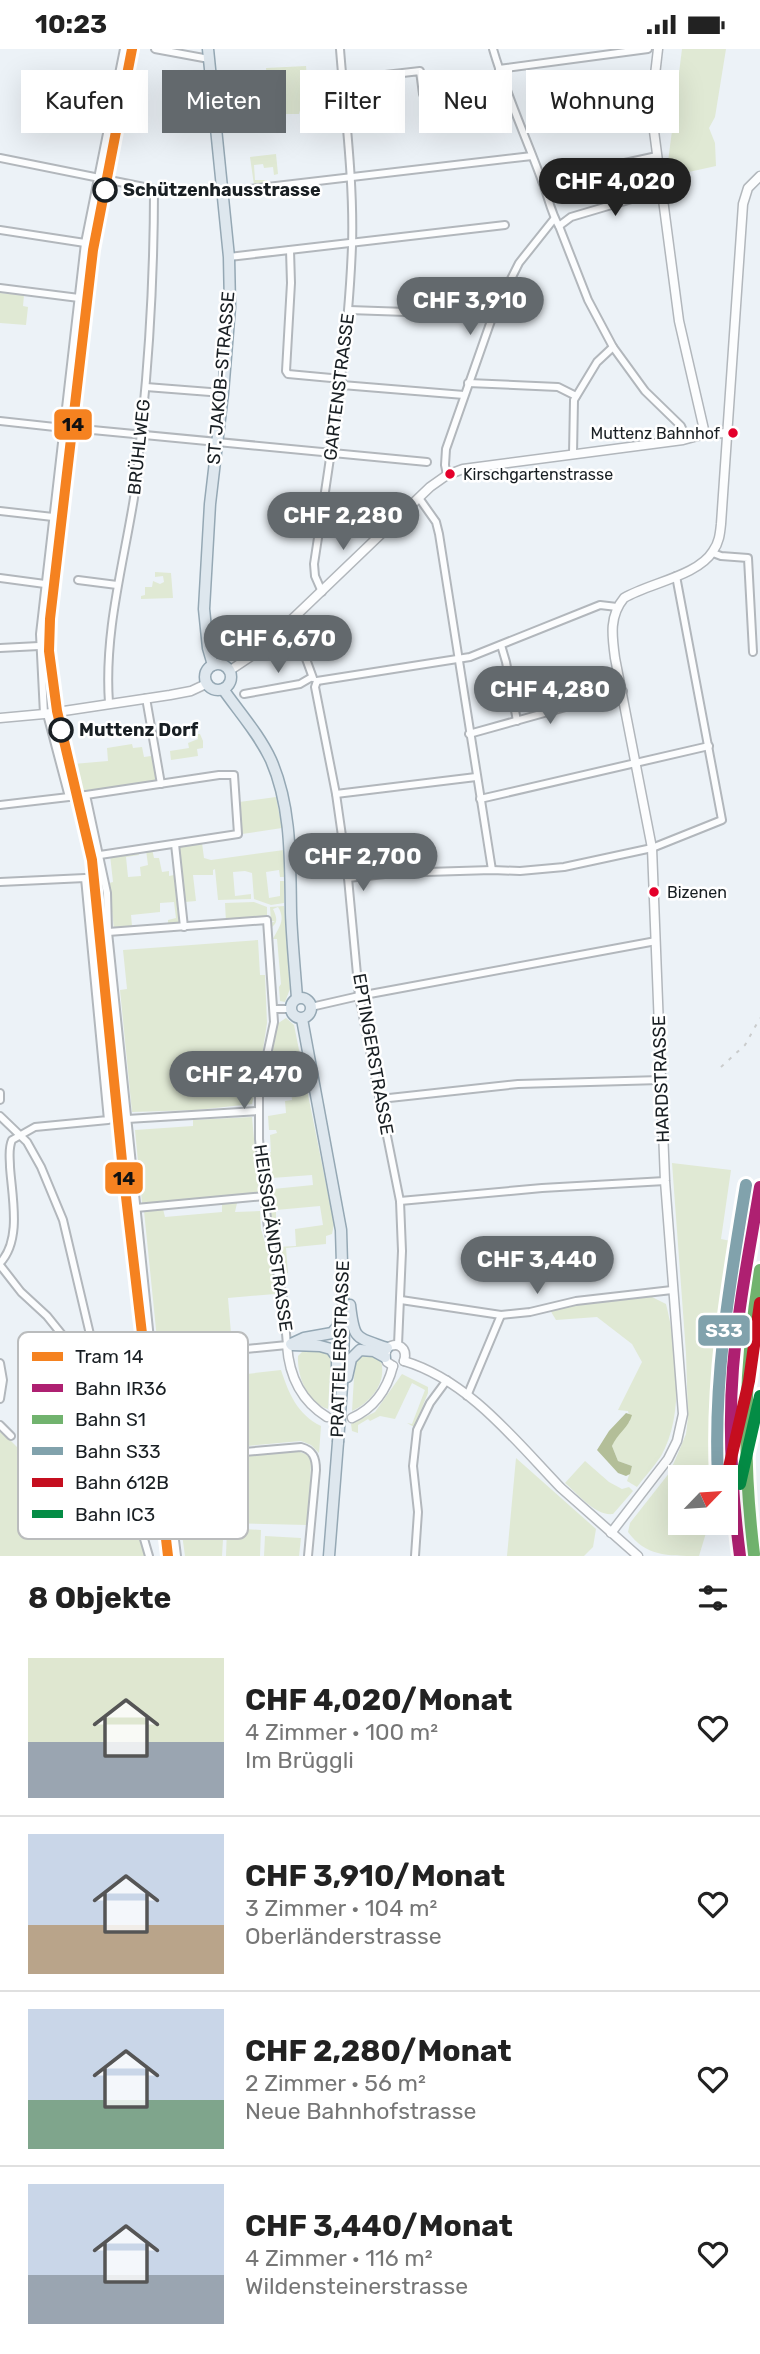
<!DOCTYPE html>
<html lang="de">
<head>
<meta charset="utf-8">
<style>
  :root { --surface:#fff; --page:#f2f2f2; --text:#222; --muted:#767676; --line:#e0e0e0; --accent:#63696d }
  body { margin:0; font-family:Rubik,sans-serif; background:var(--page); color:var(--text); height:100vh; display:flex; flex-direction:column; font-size:26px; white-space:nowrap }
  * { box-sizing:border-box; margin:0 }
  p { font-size:23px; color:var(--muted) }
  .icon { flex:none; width:38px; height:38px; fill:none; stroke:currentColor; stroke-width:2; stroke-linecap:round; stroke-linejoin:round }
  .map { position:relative; height:1507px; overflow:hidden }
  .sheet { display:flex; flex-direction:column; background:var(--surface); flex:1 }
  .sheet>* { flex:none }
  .banner { position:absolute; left:21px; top:21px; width:719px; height:63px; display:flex; gap:14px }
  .needle { width:46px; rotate:65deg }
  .controls { position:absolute; left:668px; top:1416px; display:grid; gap:14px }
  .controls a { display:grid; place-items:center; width:70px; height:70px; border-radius:0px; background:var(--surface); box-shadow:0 7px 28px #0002; font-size:35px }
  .price { position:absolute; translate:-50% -60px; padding:0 16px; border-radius:24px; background:var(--accent); color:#fff; font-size:23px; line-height:46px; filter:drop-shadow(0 2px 4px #0008) }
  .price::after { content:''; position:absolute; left:50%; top:42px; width:21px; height:16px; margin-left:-10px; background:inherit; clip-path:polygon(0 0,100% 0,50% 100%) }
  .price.on { background:#222; color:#fff }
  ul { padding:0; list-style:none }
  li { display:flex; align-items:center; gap:21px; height:175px; padding:0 28px }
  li+li { border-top:2px solid var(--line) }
  li span { display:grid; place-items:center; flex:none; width:196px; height:140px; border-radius:0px; color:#555 }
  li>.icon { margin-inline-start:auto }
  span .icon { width:84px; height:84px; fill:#fffc; stroke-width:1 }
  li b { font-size:30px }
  h2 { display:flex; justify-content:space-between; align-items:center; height:84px; padding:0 28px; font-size:30px }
  .tag { padding:0 24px; border-radius:0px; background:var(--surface); box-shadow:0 7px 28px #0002; font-size:24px; line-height:63px }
  .tag.on { background:var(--accent); color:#fff }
  .status { display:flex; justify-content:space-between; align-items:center; height:49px; padding:0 35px; background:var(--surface); direction:ltr }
  .status svg { height:19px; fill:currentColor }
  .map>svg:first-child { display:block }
  .green { fill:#e0e9d4 }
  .water { fill:#b3be98 }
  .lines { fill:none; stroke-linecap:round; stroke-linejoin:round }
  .tertiary-tunnel { stroke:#ccd2d7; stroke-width:8; stroke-dasharray:8 4; stroke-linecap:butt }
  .minor-casing { stroke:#b2b7bc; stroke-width:10 }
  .tertiary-casing { stroke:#b2b7bc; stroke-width:11 }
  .primary-casing { stroke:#95a8b4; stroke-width:13 }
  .minor { stroke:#fcfdfe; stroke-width:6 }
  .tertiary { stroke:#fcfdfe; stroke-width:8 }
  .primary { stroke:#dee7ee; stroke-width:10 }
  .rail { stroke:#cacccc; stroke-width:2; stroke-dasharray:3.5 7; stroke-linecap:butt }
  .primary-bridge-casing { stroke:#95a8b4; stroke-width:13; stroke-linecap:butt }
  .primary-bridge { stroke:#dee7ee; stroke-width:10 }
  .rail-1-casing { stroke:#fff; stroke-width:18 }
  .rail-2-casing { stroke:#fff; stroke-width:18 }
  .rail-3-casing { stroke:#fff; stroke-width:18 }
  .rail-4-casing { stroke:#fff; stroke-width:18 }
  .rail-5-casing { stroke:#fff; stroke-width:18 }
  .rail-1 { stroke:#ae2071; stroke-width:12 }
  .rail-2 { stroke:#71b36e; stroke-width:12 }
  .rail-3 { stroke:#81a2ac; stroke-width:12 }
  .rail-4 { stroke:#c50e1f; stroke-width:12 }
  .rail-5 { stroke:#048c45; stroke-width:12 }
  .tram-1-casing { stroke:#fff; stroke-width:16 }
  .tram-1 { stroke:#f58220; stroke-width:10 }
  .stop-dot { fill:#fff; stroke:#191f23; stroke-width:3.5 }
  .bus-dot { fill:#e4002b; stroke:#fff; stroke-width:2.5 }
  .labels { text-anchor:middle; stroke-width:5; stroke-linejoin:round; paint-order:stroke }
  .bus-label { font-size:16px; fill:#191f23; stroke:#fff; text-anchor:start }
  .stop-label { font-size:18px; font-weight:bold; fill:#191f23; stroke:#fff; text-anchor:start }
  .street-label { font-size:18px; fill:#191f23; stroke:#fff }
  .key { fill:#fff; stroke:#babcbd; stroke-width:2 }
  .key-label { font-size:19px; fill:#191f23 }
  .line-badge { stroke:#fff; stroke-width:2.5 }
  .badge-label { font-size:19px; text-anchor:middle; font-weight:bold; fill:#fff }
  .pale-badge-label { font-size:19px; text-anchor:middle; font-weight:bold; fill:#111 }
</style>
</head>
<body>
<div class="status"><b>10:23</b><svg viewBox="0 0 49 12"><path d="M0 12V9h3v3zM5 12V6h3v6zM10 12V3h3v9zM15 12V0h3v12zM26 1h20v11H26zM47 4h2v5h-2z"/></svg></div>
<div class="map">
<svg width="760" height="1507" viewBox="0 0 760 1507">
  <rect width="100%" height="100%" fill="#ecf2f7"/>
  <g class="green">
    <polygon points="682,0 726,0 715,68 709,79 715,94 716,117 666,128 673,74 675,73 676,65 674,64"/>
    <polygon points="306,17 309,51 302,54 299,65 282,65 279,48 268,48 266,19"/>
    <polygon points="276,105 278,125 274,126 273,118 264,119 263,115 254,116 255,131 267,131 267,135 254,136 250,108"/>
    <polygon points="0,244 24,246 23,257 28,258 26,276 0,274"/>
    <polygon points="155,523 171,524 173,549 141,550 141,547 145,546 145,538 152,538 153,532 160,535 164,533 163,527 155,528"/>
    <polygon points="197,685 200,685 203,692 203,699 197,700 198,707 171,711 170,702 189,699 188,694 198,690"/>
    <polygon points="132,695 133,699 142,698 144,708 151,707 154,709 157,728 155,732 80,743 73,715 108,712 107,699"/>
    <polygon points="276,748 282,779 242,785 239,753"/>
    <polygon points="202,794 204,809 211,811 284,801 284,828 280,828 279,821 266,823 269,849 280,847 280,832 284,832 284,854 271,856 254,850 252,824 245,822 233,823 235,847 251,845 251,850 218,851 215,820 213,821 213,826 193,826 196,852 185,853 177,800 182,796"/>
    <polygon points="152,800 154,809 159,809 162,823 169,822 169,827 174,826 179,875 168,876 168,871 176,869 174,853 160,854 160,863 131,866 132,877 153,876 153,877 114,881 109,834 113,833 110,806 138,803 139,806 126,808 128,828 141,827 140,818 148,816 146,801"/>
    <polygon points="254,853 267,858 267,869 226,873 225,854"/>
    <path d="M284 857 290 940 285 953 280 952 279 938 281 935 277 890H273C279 878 286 871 278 858L273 860C276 867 279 873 272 878L271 874 275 872H271L270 858Z"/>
    <path d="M258 891 260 926H265L267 974 260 1020 253 1021 242 1018 239 1006 231 1007C235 1029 241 1023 257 1032L252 1055 197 1061 132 1063 120 941 127 940 123 901Z"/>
    <polygon points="286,969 294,976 334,1175 332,1185 326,1187 326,1195 286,1199 288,1224 283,1224 276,1198 296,1197 295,1180 323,1176 320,1157 276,1161 276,1175 272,1176 269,1157 274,1156 273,1140 313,1136 312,1126 272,1129 272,1123 266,1123 265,1105 271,1103 270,1086 277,1084 276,1081 269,1081 268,1067 286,1064 285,1052 292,1051 290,1031 275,1032 275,1044 266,1045 277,975"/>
    <polygon points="252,1068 259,1144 142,1154 135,1081 193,1077 193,1071"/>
    <path d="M672 1114 731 1121 721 1190 736 1193 728 1230 723 1428H681V1474H709L699 1507C666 1507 646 1507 628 1483L630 1474 670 1423 686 1385 688 1368 686 1304Z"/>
    <polygon points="237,1154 235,1163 260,1162 261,1180 272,1217 275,1245 228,1249 232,1296 165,1301 159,1297 157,1290 144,1162 163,1160 165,1168 222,1163 222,1155"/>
    <path d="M652 1248 666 1255C677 1299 685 1366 661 1407 654 1418 644 1428 637 1438L627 1432 632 1417 618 1412 612 1397 616 1386 630 1372 628 1362 618 1361 642 1313 632 1295 597 1268 556 1271 550 1261 608 1251Z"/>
    <path d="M311 1301H323L331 1308 328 1360C307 1354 297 1327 298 1307L302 1303Z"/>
    <path d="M365 1307 375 1308 381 1312C387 1334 371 1353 352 1362L355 1312 360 1308Z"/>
    <path d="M281 1321C289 1345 297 1365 321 1377L319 1404 311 1396 301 1392 236 1398 229 1327Z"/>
    <polygon points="402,1325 428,1338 428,1344 414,1378 407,1374 412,1375 425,1341 412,1334 395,1370 380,1367 370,1372 368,1370 358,1376 358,1384 352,1382 351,1375 375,1363"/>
    <polygon points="0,1376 11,1387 10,1391 25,1406 54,1476 59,1475 44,1443 119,1419 146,1507 0,1507"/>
    <polygon points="297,1402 308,1406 311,1413 308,1476 224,1474 222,1507 185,1507 174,1428 175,1417 179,1413 187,1412 190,1420 226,1415 231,1417 231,1408"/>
    <polygon points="516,1409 596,1480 593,1498 584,1507 507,1507"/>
    <path d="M585 1412 609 1433 622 1440 629 1438 633 1442 613 1465C595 1467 578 1445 565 1434Z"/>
    <polygon points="227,1479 261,1481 260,1507 226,1507"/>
    <polygon points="265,1487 301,1489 299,1507 264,1507"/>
  </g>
  <path class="water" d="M626 1364 632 1366C629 1378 617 1385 612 1397L618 1412 632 1417 630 1425 626 1427 618 1424 597 1401 609 1382Z"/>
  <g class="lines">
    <polyline class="tertiary-tunnel" points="327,1368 336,1371 352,1369"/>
    <defs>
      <g id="minor">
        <polyline points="155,0 209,10"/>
        <path d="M493 0C506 45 526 88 542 132 548 147 551 164 559 177L588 251 613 298 645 342 681 377 687 390"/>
        <polyline points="499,20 648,0"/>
        <polyline points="342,31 420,22 423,45"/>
        <polyline points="0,109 154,140 210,144"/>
        <polyline points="542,132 657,107"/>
        <polyline points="233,142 532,107"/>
        <polyline points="559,177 571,168 662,141"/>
        <polyline points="0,181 85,194"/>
        <polyline points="290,201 291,234 286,322 288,325 342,330"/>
        <polyline points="229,208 505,176"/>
        <polyline points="0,239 79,249"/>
        <polyline points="349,261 493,266"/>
        <polyline points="468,334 558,338 576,347"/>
        <polyline points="342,336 464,346"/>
        <polyline points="146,338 223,344"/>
        <polyline points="0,372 64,379"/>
        <polyline points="82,380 427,413"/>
        <polyline points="573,405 574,351 597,313 613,298"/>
        <polyline points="447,426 445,416 446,400 493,266 519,214 554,170"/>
        <polyline points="419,449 436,473 439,485 492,821"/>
        <polyline points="0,462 53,468"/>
        <polyline points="713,504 721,507 748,509 753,603"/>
        <polyline points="0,529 45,535"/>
        <polyline points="78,531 117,536"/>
        <path d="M322 543 315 527 314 515C330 409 348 304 352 197 354 132 345 65 340 0"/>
        <polyline points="287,577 302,599 313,629"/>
        <polyline points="501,596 506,613 517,672"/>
        <polyline points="0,599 39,597"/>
        <polyline points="317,632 315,638 336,745 348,829 359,947 400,1152 402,1202 398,1296"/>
        <polyline points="317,632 470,608 600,556 617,558"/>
        <polyline points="244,645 300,635 312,628"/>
        <polyline points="146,649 161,735"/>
        <path d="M109 654C104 584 123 517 134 449 138 424 139 399 142 374 150 296 154 219 154 140"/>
        <polyline points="44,665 40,585 85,194 124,0"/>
        <polyline points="47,665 69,748"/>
        <polyline points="469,685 623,642"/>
        <polyline points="336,745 476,728"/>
        <polyline points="86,746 107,844 108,883 151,1300 177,1507"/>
        <polyline points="480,750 709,697"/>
        <polyline points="0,756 86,746 219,726 234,726 238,785 100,806"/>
        <polyline points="175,795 184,878"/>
        <polyline points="348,829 394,824 492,821 520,822 564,818 652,799 722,771 676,527"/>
        <path d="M0 833 85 829 108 1071 35 1078 12 1091C8 1100 10 1109 10 1118 12 1148 22 1191 0 1214"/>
        <polyline points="311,958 359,947 656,892"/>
        <polyline points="274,960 291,960"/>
        <polyline points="0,1044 0,1051"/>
        <polyline points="380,1050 518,1035 661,1031"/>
        <polyline points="0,1067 27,1093 41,1118 63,1171 114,1387 149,1507"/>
        <polyline points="127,1070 258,1062"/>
        <polyline points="400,1152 542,1139 665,1132"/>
        <polyline points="136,1159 265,1147"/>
        <polyline points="0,1216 21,1243 47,1267 84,1313 97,1315 287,1296 283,1250 268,1180 259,1090 259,1043 274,973 267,871 108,883"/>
        <polyline points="401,1251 501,1266 530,1263 576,1252 672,1241"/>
        <polyline points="0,1314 3,1331 0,1350"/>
        <polyline points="467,1347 501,1266"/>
        <polyline points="0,1376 11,1387"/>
        <path d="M164 1410 301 1398C313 1401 316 1409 316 1421L308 1507"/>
        <polyline points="415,1507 418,1463 413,1417 417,1381 430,1354 447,1331"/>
      </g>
      <g id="tertiary">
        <polyline points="658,0 653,43 654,82 679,272 705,385"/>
        <polyline points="229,622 259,602 430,438 447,426 463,420 683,391 705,385 727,384"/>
        <polyline points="0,669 44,665 170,646 191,642 206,635"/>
        <path d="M287 1296C289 1327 301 1352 327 1368"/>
        <path d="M404 1312C468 1331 515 1391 560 1438"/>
        <path d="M393 1317 387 1313 385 1308 387 1299C398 1292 408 1299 404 1312"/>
        <path d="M352 1369C374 1359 387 1341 393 1317"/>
        <polyline points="561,1439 638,1507"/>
        <path d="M611 1484 668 1410 677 1392 683 1365 665 1132 652 799 615 609C612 587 609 567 624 549 649 534 698 527 713 502 719 494 720 485 721 475L743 155 748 139 760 127"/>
      </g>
      <g id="primary">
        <polyline points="208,0 229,208 230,258 223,344 210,455 204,560 208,599 213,616"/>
        <circle cx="218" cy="628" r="13"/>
        <path d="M223 640C239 663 259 685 271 711 292 759 290 813 291 864 292 892 295 921 297 949"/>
        <circle cx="301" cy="959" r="10"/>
        <polyline points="302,970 341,1181 344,1283 342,1337"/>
        <path d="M350 1256C354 1292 356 1288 387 1299"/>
        <polyline points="291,1295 304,1289 332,1284 338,1277 339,1267"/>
        <polyline points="292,1296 320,1297 331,1300 337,1308 337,1320"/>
        <polyline points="347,1328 351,1310 360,1301 374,1302 385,1308"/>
        <polyline points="329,1507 338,1393"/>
      </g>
    </defs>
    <use href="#minor" class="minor-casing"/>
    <use href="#tertiary" class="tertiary-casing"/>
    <use href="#primary" class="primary-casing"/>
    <use href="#minor" class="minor"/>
    <use href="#tertiary" class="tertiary"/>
    <use href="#primary" class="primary"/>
    <polyline class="rail" points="721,1018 745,996 760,969"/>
    <defs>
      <polyline id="primary-bridge" points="338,1393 342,1337"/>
    </defs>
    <use href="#primary-bridge" class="primary-bridge-casing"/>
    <use href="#primary-bridge" class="primary-bridge"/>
    <defs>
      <path id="rail-1" d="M740 1507C732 1445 728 1382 733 1319 738 1258 750 1198 760 1138"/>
      <path id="rail-2" d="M754 1505C742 1408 744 1318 760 1221"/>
      <path id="rail-3" d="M718 1428C713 1329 730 1233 746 1136"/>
      <polyline id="rail-4" points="726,1431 749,1332 760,1254"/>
      <polyline id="rail-5" points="740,1435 760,1347"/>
    </defs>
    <use href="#rail-1" class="rail-1-casing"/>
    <use href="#rail-2" class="rail-2-casing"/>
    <use href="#rail-3" class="rail-3-casing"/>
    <use href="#rail-4" class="rail-4-casing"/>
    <use href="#rail-5" class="rail-5-casing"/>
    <use href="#rail-1" class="rail-1"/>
    <use href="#rail-2" class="rail-2"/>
    <use href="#rail-3" class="rail-3"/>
    <use href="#rail-4" class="rail-4"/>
    <use href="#rail-5" class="rail-5"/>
    <defs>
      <polyline id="tram-1" points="132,0 93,201 50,570 49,602 57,662 92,811 123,1122 168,1507"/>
    </defs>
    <use href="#tram-1" class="tram-1-casing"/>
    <use href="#tram-1" class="tram-1"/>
  </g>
  <g class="stop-dot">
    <circle cx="105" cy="141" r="11"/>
    <circle cx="61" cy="681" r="11"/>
  </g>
  <g class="bus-dot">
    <circle cx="733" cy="384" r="6"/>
    <circle cx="450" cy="425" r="6"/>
    <circle cx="654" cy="843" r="6"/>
  </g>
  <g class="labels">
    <g class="bus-label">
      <text x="720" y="390" text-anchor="end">Muttenz Bahnhof</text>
      <text x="463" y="431">Kirschgartenstrasse</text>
      <text x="667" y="849">Bizenen</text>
    </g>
    <g class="stop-label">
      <text x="123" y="147">Schützenhausstrasse</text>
      <text x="79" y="687">Muttenz Dorf</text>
    </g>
    <g class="street-label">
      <text transform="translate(221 329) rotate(-85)" y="6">ST. JAKOB-STRASSE</text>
      <text transform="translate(339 338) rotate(-83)" y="6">GARTENSTRASSE</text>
      <text transform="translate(139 398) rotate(-84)" y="6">BRÜHLWEG</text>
      <text transform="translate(373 1005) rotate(80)" y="6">EPTINGERSTRASSE</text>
      <text transform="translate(661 1030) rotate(-92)" y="6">HARDSTRASSE</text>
      <text transform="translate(273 1189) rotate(82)" y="6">HEISSGLÄNDSTRASSE</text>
      <text transform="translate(340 1300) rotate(-88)" y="6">PRATTELERSTRASSE</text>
    </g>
  </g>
  <rect x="18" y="1283" width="230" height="207" rx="10" class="key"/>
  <rect x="32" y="1303" width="31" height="9" fill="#f58220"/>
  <rect x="32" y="1335" width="31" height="8" fill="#ae2071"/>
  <rect x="32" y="1366" width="31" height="9" fill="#71b36e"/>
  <rect x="32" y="1398" width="31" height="8" fill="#81a2ac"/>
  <rect x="32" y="1429" width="31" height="9" fill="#c50e1f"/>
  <rect x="32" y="1461" width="31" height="8" fill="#048c45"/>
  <g class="key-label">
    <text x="75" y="1314">Tram 14</text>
    <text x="75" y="1346">Bahn IR36</text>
    <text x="75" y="1377">Bahn S1</text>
    <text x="75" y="1409">Bahn S33</text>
    <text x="75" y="1440">Bahn 612B</text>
    <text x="75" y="1472">Bahn IC3</text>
  </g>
  <g class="line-badge">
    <rect x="53" y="359" width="40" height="33" rx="7" fill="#f58220"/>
    <rect x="104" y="1112" width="40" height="34" rx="7" fill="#f58220"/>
    <rect x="697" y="1265" width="54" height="33" rx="7" fill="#81a2ac"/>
  </g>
  <g class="badge-label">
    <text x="724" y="1288">S33</text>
  </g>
  <g class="pale-badge-label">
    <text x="73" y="382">14</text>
    <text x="124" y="1136">14</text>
  </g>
</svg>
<div class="controls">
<a><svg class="needle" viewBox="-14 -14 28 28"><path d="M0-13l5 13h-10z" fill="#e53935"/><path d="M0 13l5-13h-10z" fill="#767676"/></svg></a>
</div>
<b class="price on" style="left:615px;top:169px">CHF 4,020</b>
<b class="price" style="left:470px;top:288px">CHF 3,910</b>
<b class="price" style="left:343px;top:503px">CHF 2,280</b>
<b class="price" style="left:278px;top:626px">CHF 6,670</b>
<b class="price" style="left:550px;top:677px">CHF 4,280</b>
<b class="price" style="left:363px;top:844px">CHF 2,700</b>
<b class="price" style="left:244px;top:1062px">CHF 2,470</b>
<b class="price" style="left:537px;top:1247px">CHF 3,440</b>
<div class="banner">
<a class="tag">Kaufen</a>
<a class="tag on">Mieten</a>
<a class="tag">Filter</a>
<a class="tag">Neu</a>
<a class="tag">Wohnung</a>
</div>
</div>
<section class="sheet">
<h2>8 Objekte<svg class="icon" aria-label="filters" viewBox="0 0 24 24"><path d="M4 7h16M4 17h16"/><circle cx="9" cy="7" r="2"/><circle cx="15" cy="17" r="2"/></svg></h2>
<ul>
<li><span style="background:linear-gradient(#dfe7d0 60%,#9aa5b1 0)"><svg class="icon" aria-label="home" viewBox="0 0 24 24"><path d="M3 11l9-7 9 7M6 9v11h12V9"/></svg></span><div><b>CHF 4,020/Monat</b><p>4 Zimmer · 100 m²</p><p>Im Brüggli</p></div><svg class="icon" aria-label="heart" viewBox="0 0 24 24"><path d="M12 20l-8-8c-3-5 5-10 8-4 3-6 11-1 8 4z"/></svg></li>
<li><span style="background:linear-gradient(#c9d6e8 65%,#b9a48a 0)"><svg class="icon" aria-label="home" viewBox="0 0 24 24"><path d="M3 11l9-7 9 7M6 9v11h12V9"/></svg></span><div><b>CHF 3,910/Monat</b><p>3 Zimmer · 104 m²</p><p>Oberländerstrasse</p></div><svg class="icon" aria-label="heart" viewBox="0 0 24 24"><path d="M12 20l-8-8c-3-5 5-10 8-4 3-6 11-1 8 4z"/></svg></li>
<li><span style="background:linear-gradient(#c9d6e8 65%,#7fa58c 0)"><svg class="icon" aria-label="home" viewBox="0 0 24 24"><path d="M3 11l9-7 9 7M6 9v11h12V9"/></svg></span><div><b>CHF 2,280/Monat</b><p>2 Zimmer · 56 m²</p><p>Neue Bahnhofstrasse</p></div><svg class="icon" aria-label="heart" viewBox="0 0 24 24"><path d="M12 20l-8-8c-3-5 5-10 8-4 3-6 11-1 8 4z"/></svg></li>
<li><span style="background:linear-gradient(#c9d6e8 65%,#9aa5b1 0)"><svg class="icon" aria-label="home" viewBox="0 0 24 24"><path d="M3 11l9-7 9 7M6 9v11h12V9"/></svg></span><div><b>CHF 3,440/Monat</b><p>4 Zimmer · 116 m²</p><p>Wildensteinerstrasse</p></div><svg class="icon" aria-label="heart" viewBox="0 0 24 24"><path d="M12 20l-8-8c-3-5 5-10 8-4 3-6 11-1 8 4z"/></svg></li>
</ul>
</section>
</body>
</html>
